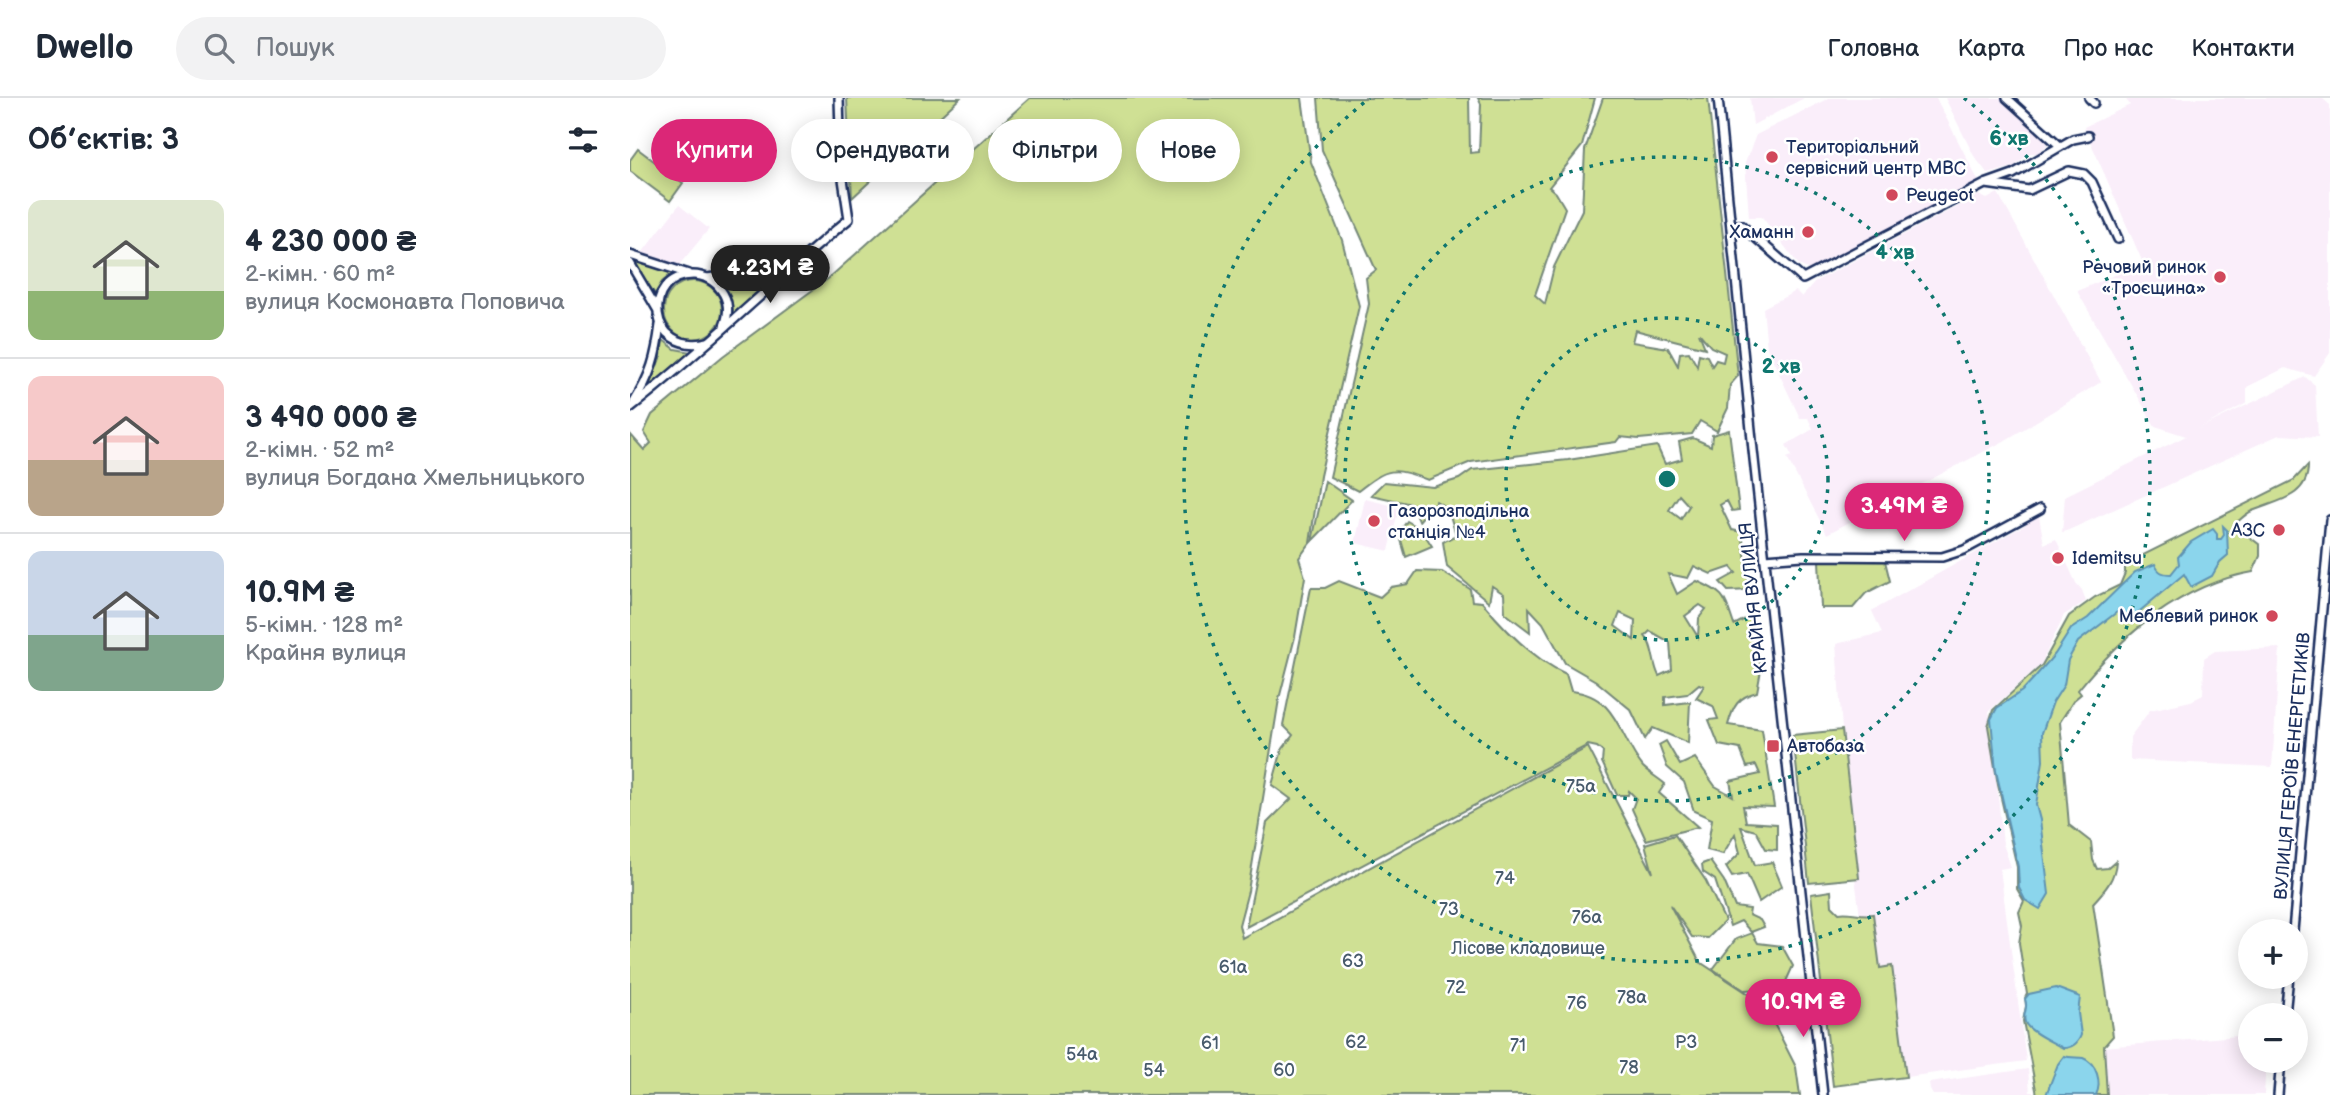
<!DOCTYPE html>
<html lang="uk">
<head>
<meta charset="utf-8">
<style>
  :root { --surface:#fff; --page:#f2f2f3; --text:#1f2937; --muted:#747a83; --line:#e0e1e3; --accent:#db2777 }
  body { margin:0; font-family:"Balsamiq Sans",sans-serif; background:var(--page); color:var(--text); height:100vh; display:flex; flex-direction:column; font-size:26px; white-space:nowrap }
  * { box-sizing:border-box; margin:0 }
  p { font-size:23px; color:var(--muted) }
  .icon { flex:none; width:38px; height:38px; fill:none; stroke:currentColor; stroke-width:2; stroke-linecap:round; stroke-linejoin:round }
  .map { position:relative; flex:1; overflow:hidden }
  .panel { display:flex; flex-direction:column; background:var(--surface); width:630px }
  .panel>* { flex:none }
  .top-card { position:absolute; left:21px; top:21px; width:665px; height:63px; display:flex; gap:14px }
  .fabs { position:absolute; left:1608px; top:821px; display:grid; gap:14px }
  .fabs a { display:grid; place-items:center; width:70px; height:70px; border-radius:50%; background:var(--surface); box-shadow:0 4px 18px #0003; font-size:35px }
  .price { position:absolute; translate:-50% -60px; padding:0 16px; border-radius:24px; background:var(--accent); color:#fff; font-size:23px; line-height:46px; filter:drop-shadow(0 2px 4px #0008) }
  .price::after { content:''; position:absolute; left:50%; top:42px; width:21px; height:16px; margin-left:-10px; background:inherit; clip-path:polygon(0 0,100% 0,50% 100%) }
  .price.selected { background:#222; color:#fff }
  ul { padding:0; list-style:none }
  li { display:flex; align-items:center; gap:21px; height:175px; padding:0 28px }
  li+li { border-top:2px solid var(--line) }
  li span { display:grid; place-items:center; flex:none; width:196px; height:140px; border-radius:14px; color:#555 }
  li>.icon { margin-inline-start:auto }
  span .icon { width:84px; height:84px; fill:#fffc; stroke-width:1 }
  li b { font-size:30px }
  h2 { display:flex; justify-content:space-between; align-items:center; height:84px; padding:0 28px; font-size:30px }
  .chip { padding:0 24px; border-radius:32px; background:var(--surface); box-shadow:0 4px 18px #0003; font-size:24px; line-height:63px }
  .chip.selected { background:var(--accent); color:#fff }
  header { display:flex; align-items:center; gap:42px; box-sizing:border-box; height:98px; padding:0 35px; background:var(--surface); border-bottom:2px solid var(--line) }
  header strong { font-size:33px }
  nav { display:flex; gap:38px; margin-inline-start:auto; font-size:24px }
  .search { width:490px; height:63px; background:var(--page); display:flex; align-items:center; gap:18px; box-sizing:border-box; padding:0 24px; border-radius:38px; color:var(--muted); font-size:26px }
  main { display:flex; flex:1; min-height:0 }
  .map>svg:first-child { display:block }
  .built { fill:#faeefa }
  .green { fill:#cfe094; stroke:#758879; stroke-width:2; fill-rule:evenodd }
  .water { fill:#8bd5ec; stroke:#5e93b3; stroke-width:2 }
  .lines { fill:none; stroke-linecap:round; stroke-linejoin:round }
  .minor-casing { stroke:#1b2f5e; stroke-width:12 }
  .minor { stroke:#fff; stroke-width:7 }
  .ring { fill:none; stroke:#0f766e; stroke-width:3.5; stroke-dasharray:3.5 7 }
  .poi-dot { fill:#d1495b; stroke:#fff; stroke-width:2.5 }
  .labels { text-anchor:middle; stroke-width:5; stroke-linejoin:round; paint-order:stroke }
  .poi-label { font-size:18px; fill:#1b2f5e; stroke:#fff; text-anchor:start }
  .street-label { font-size:18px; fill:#1b2f5e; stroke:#fff }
  .park-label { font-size:18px; fill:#485b6c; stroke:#fff }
  .centre { fill:#0f766e; stroke:#fff; stroke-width:3.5 }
  .ring-label { font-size:21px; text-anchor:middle; font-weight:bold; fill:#0f766e; stroke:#fff; stroke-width:5; stroke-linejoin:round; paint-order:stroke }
</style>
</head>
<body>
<header>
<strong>Dwello</strong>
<div class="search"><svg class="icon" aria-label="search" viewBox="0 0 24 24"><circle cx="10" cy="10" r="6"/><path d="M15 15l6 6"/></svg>Пошук</div>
<nav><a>Головна</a><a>Карта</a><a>Про нас</a><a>Контакти</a></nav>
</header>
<main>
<section class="panel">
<h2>Об’єктів: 3<svg class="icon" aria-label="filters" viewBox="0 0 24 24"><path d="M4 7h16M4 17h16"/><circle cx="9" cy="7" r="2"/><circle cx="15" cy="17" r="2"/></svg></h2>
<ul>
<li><span style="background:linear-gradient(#dfe7d0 65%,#8fb573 0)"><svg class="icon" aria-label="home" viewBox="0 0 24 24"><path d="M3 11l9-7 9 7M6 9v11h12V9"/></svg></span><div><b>4 230 000 ₴</b><p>2-кімн. · 60 m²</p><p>вулиця Космонавта Поповича</p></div></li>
<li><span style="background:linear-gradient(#f6c9c9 60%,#b9a48a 0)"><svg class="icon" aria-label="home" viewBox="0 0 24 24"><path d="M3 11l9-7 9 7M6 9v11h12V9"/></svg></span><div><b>3 490 000 ₴</b><p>2-кімн. · 52 m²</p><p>вулиця Богдана Хмельницького</p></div></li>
<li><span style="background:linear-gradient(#c9d6e8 60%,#7fa58c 0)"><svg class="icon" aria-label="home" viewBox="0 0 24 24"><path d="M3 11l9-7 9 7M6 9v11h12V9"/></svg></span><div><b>10.9M ₴</b><p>5-кімн. · 128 m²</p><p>Крайня вулиця</p></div></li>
</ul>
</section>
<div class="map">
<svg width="1700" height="997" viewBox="0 0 1700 997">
  <rect width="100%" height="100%" fill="#fff"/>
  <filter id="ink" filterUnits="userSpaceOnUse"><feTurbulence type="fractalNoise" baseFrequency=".0143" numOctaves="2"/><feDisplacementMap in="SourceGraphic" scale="14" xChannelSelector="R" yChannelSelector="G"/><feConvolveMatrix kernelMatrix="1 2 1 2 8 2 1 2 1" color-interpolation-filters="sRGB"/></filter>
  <g filter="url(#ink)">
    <g class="built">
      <polygon points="1120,0 1174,0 1123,27"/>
      <polygon points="1199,0 1306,0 1349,84 1181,173 1169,167 1132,119 1119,119 1115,65 1126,37"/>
      <polygon points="1315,0 1371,0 1414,39 1418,46 1408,55 1400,55 1383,69 1358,76 1344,58"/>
      <polygon points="1495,0 1692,0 1700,7 1700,255 1684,278 1655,270 1617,289 1617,305 1568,331 1675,279 1685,287 1688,339 1649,337 1432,435 1435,398 1556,338 1525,328 1447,193 1513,165 1454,29 1500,7"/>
      <polygon points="1368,95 1471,284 1374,343 1197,436 1157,360 1162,358 1156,347 1183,331 1178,320 1170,320 1137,250 1133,210 1166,193 1172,199 1186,183 1349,97 1357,101"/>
      <polygon points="49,107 79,131 49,167 35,164 12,155"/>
      <polygon points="735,401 769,409 759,453 725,445"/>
      <polygon points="1409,418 1414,446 1426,441 1446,485 1452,492 1456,503 1434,517 1411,566 1359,613 1373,746 1381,769 1370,771 1396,963 1276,979 1262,869 1250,871 1243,817 1230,818 1225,780 1229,779 1212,632 1206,546 1252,535 1242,513 1395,427 1400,420"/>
      <polygon points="1650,550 1642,669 1500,662 1500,639 1520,612 1561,603 1573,597 1574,560 1585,553"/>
      <polygon points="1620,937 1620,962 1636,963 1634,997 1470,997 1473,949"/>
      <polygon points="1398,971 1400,994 1404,994 1404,997 1303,997 1300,992 1299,985"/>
    </g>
    <g class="green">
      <polygon points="217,0 330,0 222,100"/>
      <polygon points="400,0 672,0 681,64 712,142 729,208 690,378 680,445 669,460 675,479 665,539 649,601 618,793 609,827 612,840 958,649 1023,775 1015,746 1045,737 1076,783 1095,823 1078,840 1062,839 1040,807 1070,864 1134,906 1166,969 1170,997 0,997 0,336 14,352 21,345 14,334 22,317 93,258 199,180"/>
      <path d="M688 0H839L840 55 849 54 851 6 848 0H965L952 48 919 89 926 95 935 110 905 197 915 206 924 169 952 112 955 52 973 0H1078L1108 278 1100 287 1098 310 1087 333 1070 323 1062 336 1009 341 990 339 986 344 841 364 798 382C763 369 758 369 728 393L700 379 739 206 736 180 746 172 692 52ZM1005 232 1075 250 1069 235 1081 249 1095 255 1093 264 1086 262 1082 268 1077 258 1069 256 1067 268 1059 254 1050 255 1048 268 1038 250 1002 244Z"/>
      <polygon points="8,51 53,85 40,103 0,73 0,62"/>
      <polygon points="1,161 43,175 32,184 25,196"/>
      <polygon points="162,166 104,217 100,197 90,183 123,180"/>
      <circle cx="63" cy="212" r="29"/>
      <polygon points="33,242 45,251 61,254 18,290 31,258"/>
      <path d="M1099 332 1109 412 1102 413 1097 403 1090 407 1102 432 1112 434 1120 492 1098 493 1090 484 1106 475 1101 469 1081 476 1064 468 1058 480 1038 476 1047 496 1067 483C1096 496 1094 498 1104 527L1121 518 1131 572 1127 594C1108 599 1103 608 1098 627L1132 632 1144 709 1113 708 1116 724 1147 726V752L1136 751 1126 733 1111 729 1125 767 1142 764 1152 788 1129 804 1117 776 1102 779 1096 769 1110 755 1105 736 1093 756 1077 752 1082 721 1064 713 1054 684 1037 669 1029 647 1036 643 1050 667 1065 660 1085 688 1103 698 1100 683 1130 676 1126 667 1117 669 1110 651 1089 647 1079 622 1088 621 1083 608 1066 600 1074 588 1069 586 1057 596 1035 599V607L1060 604 1058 645 1023 630 1015 641 1001 612 966 583 935 565 913 525 899 510 900 534 875 515 874 496 862 488 859 504 817 469 813 444 826 437 818 411 806 403 789 423 782 406 741 397 754 384 803 389 829 381 842 372 938 362 1027 348 1035 366 1052 361 1049 344 1063 340 1081 348 1082 337ZM1049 397 1059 408 1051 421 1039 412ZM1070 507 1076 511 1069 520 1068 539 1055 518ZM990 515 1005 522 1004 542 985 528ZM1020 533 1040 544 1042 572 1029 578C1022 565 1024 548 1015 538Z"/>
      <path d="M1678 367C1679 400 1645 403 1622 413 1615 416 1610 422 1604 427L1630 447V458L1623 474C1552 486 1492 537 1448 592L1451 596 1444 602 1430 624 1439 727 1461 744 1463 762 1467 771 1478 770 1486 763C1485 781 1475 792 1463 805L1483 938 1474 948 1477 997H1407L1393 923 1396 908 1395 900 1397 896 1389 845 1392 828 1389 814 1394 803 1387 791V769L1368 687 1358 628 1363 612 1412 567 1439 518 1465 499 1490 487 1495 475V466L1664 382Z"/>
      <polygon points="695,383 722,402 682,443"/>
      <polygon points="777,423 791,431 802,448 776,459 769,435"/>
      <polygon points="1189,462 1255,463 1260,483 1236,495 1223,510 1191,510"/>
      <path d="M787 473 812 474 840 491 842 503 852 504C874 531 903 561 936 576L941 593C988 597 989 640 1013 669 1019 675 1028 680 1035 686L1029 695 1068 729 1016 742 1002 711 1006 700 999 693 998 697H987L972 664 973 654 967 649 958 647 616 829 637 725 661 701 642 687 652 652 663 637 653 627 681 490H695L709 483 750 499 761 489 778 486Z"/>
      <polygon points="1212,632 1229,780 1179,785 1163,637"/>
      <polygon points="1080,763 1094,783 1105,809 1120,811 1119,817 1130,822 1134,829 1121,834 1111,823 1100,828 1085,782 1073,774 1072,766"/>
      <path d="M1201 793 1202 808 1209 815C1221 813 1230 818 1243 816L1250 870 1262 868 1276 979 1203 988 1181 796Z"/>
      <polygon points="1122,835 1128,845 1152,848 1163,868 1153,890 1114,892 1083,871 1106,841"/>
    </g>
    <g class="water">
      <path d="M1593 428 1597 432 1598 457 1590 464 1582 478 1561 489 1554 476 1504 518 1487 514 1448 544 1438 562 1434 587 1423 604 1412 635 1413 663 1406 707 1410 722 1419 796 1410 811 1395 802 1389 790 1388 769 1366 673 1361 621 1367 610 1392 593 1404 580 1425 556 1441 531 1458 520 1505 474 1525 466C1528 474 1532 476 1541 476L1549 466 1548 459 1561 444 1583 431 1587 436V441H1591L1594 437Z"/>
      <path d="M1426 890 1450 899 1448 915 1451 937C1448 945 1442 950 1433 950 1424 945 1397 933 1395 924 1392 915 1399 911 1395 901L1399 896Z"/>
      <path d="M1434 958C1440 960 1448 959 1453 960 1467 965 1472 985 1466 997H1416L1428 966Z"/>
    </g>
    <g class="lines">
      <defs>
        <g id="minor">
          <polyline points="1088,0 1123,352 1193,997"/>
          <polyline points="1377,0 1430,48"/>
          <polyline points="1459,0 1464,5"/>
          <polyline points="1356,86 1399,92 1439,73 1454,76 1462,84 1488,141"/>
          <polyline points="1101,128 1111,127 1173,181 1355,86 1383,76 1443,41 1458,38"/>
          <polyline points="0,157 59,176"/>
          <polyline points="0,165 27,211"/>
          <polyline points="77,180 129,173 166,163"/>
          <path d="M78 244C16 258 12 177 63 177 74 177 85 183 91 192 99 203 99 216 94 228"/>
          <path d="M4 304C21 277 26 259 30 227"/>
          <path d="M0 310C76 251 144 182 219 121L211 68 209 0"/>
          <polyline points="1135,461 1173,458 1312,459 1334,452 1410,411"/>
          <polyline points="1663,833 1700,422"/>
          <polyline points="1655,917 1659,878"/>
          <polyline points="1648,997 1651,962"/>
        </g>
      </defs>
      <use href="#minor" class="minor-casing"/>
      <use href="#minor" class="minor"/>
    </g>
  </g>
  <g class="ring">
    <circle cx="1037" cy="381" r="161"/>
    <circle cx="1037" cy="381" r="322"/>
    <path d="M1334 0A483 483 0 1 1 740 0"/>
  </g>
  <g class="poi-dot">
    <circle cx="1142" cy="59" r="7"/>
    <circle cx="1262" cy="97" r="7"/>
    <circle cx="1178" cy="134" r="7"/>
    <circle cx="1590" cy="179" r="7"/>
    <circle cx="744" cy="423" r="7"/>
    <circle cx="1649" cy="432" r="7"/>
    <circle cx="1428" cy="460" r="7"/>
    <circle cx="1642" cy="518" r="7"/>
    <rect x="1136" y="641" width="14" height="14" rx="3.5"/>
  </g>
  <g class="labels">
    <g class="poi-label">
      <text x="1156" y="55">Територіальний<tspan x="1156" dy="21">сервісний центр МВС</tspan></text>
      <text x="1276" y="103">Peugeot</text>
      <text x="1164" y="140" text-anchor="end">Хаманн</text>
      <text x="1576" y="175" text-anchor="end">Речовий ринок<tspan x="1576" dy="21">«Троєщина»</tspan></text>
      <text x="758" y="419">Газорозподільна<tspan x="758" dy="21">станція №4</tspan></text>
      <text x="1635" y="438" text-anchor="end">АЗС</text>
      <text x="1442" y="466">Idemitsu</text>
      <text x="1628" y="524" text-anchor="end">Меблевий ринок</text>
      <text x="1157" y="654">Автобаза</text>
    </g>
    <g class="street-label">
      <text transform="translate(1123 500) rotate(-96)" y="6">КРАЙНЯ ВУЛИЦЯ</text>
      <text transform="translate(1662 668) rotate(-85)" y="6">ВУЛИЦЯ ГЕРОЇВ ЕНЕРГЕТИКІВ</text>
    </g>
    <g class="park-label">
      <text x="951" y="694">75а</text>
      <text x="875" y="786">74</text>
      <text x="819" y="817">73</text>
      <text x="957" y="825">76а</text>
      <text x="898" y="856">Лісове кладовище</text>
      <text x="723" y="869">63</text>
      <text x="603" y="875">61а</text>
      <text x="826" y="895">72</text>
      <text x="1002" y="905">78а</text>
      <text x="947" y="911">76</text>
      <text x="726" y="950">62</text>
      <text x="1056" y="950">Р3</text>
      <text x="580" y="951">61</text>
      <text x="888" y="953">71</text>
      <text x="452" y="962">54а</text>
      <text x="999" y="975">78</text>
      <text x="524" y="978">54</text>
      <text x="654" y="978">60</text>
    </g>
  </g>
  <circle cx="1037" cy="381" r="10" class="centre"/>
  <g class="ring-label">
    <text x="1379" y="47">6 хв</text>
    <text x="1265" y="161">4 хв</text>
    <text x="1151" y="275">2 хв</text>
  </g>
</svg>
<div class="fabs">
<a>+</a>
<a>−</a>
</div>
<b class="price selected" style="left:140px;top:207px">4.23M ₴</b>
<b class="price" style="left:1274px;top:445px">3.49M ₴</b>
<b class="price" style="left:1173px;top:941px">10.9M ₴</b>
<div class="top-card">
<a class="chip selected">Купити</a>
<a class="chip">Орендувати</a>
<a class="chip">Фільтри</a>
<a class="chip">Нове</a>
</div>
</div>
</main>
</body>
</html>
